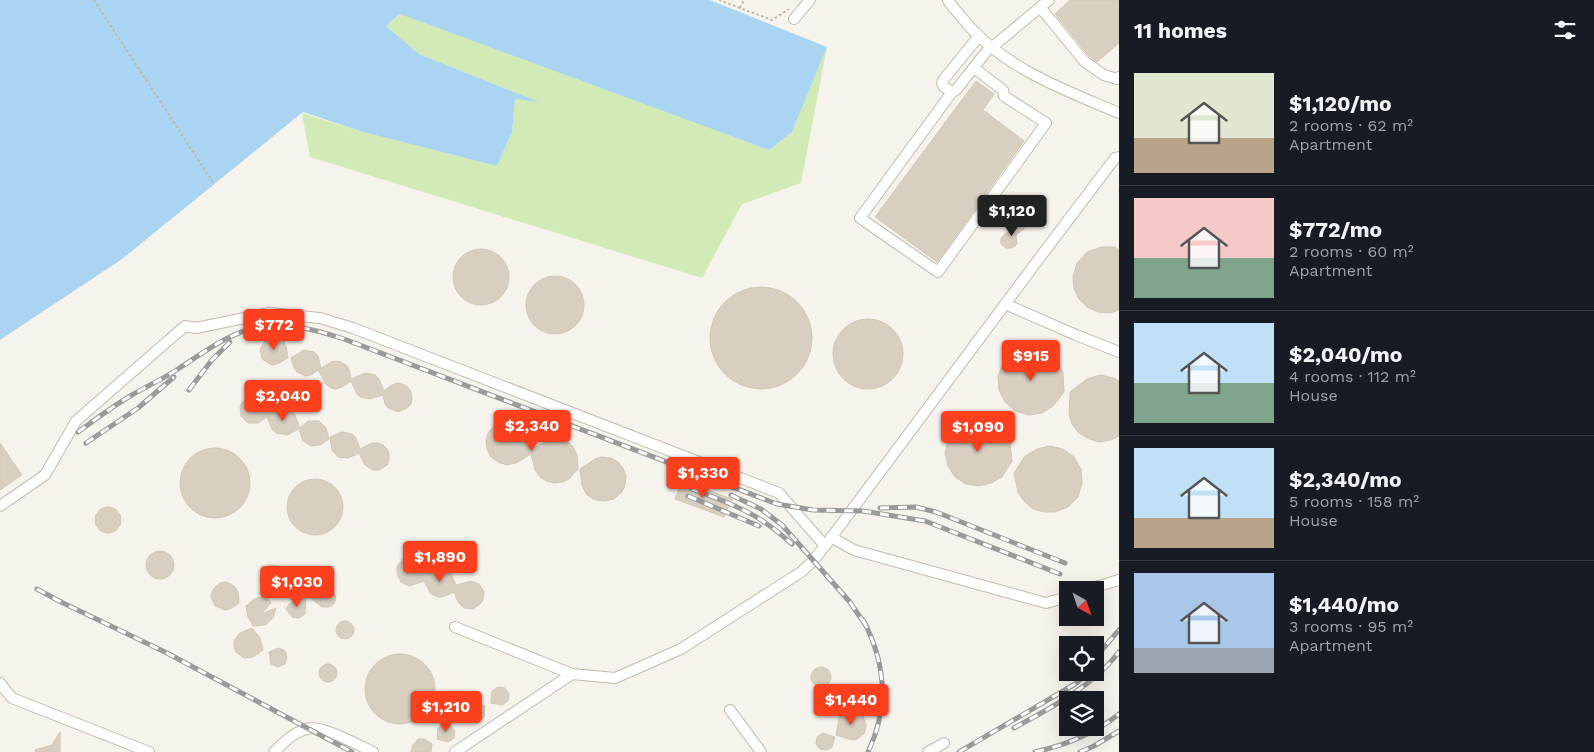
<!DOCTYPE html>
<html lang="en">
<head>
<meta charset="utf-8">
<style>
  :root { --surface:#171b24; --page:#242831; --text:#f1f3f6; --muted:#9ea1a6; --line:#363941; --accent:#fc3f1d }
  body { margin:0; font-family:"Work Sans",sans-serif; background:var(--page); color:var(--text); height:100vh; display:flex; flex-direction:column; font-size:19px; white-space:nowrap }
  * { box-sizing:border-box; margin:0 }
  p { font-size:16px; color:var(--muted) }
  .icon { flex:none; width:28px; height:28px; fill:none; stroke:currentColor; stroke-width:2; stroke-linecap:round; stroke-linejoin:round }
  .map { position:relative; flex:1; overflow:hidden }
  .details { display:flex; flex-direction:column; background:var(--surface); width:475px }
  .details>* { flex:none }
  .needle { width:32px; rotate:140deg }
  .tools { position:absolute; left:1059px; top:581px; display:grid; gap:10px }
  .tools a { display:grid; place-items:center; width:45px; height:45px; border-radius:0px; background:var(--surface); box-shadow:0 5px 20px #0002; font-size:25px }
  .price { position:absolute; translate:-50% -42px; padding:0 11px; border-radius:5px; background:var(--accent); color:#fff; font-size:16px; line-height:32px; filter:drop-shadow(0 1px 2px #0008) }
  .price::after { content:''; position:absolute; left:50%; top:30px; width:15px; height:11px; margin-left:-8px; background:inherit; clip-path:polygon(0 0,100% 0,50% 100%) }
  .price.current { background:#222; color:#fff }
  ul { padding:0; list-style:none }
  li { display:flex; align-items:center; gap:15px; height:125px; padding:0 15px }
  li+li { border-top:1px solid var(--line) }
  li span { display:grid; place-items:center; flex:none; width:140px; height:100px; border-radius:0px; color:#555 }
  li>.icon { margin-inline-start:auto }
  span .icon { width:60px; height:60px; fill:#fffc; stroke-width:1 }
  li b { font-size:21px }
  h2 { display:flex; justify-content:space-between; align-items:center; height:60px; padding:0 15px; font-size:21px }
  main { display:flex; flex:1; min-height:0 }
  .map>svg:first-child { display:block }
  .green { fill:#d2eab5 }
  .water { fill:#a9d4f2 }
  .building { fill:#d8cfc1; stroke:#d3c7b4 }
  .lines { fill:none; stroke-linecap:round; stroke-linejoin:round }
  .minor-casing { stroke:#c2bbae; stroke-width:12 }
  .path { stroke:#c4b79f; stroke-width:2; stroke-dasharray:2.5 2.5; stroke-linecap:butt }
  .minor { stroke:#fff; stroke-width:10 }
  .rail-casing { stroke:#9a9a9a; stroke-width:5 }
  .rail { stroke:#fff; stroke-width:3; stroke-dasharray:9; stroke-linecap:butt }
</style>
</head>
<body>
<main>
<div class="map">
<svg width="1119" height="752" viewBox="0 0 1119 752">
  <rect width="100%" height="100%" fill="#f6f3ec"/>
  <polygon class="green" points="401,14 769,150 792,132 827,47 801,183 742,204 702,278 310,157 302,113 363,132 497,166 512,132 515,99 536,101 419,54 386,26"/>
  <polygon class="water" points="0,0 710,0 827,47 792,132 769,150 400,14 386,26 419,54 539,102 515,99 512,132 497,166 363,132 303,112 122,259 0,340"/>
  <g class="building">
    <polygon points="1070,0 1119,0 1119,43 1097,62 1090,57 1055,14"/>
    <polygon points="976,81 994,94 983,110 1024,141 937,262 875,217"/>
    <polygon points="1019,222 1023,223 1025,226 1023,230 1016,235 1017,244 1012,248 1006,248 1001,244 1001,238 1006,233 1015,231 1016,224"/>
    <polygon points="1101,247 1115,247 1119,250 1119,310 1110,313 1098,312 1087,307 1079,299 1074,288 1073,277 1077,263 1087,252"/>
    <circle cx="481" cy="277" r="28"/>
    <circle cx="555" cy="305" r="29"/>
    <circle cx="761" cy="338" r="51"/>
    <circle cx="868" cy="354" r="35"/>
    <polygon points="273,337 283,341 286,346 288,358 277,364 272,365 262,359 260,349 265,341"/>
    <polygon points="1036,349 1048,353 1057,362 1063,372 1064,392 1053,406 1042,413 1029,415 1015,411 1005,402 999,390 998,376 1003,364 1012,355 1023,350"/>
    <polygon points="304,350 314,352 318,356 321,368 311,375 306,376 297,372 294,368 291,358"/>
    <polygon points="336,361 341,362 346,365 349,369 351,379 365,373 375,375 379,379 384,391 392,385 397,383 402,384 408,387 411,392 412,398 411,404 407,408 398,412 388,408 385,404 383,395 370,399 360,397 357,394 351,381 342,387 336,389 331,388 326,384 318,370 331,362"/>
    <polygon points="1100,375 1114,378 1119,381 1119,436 1111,440 1100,442 1089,439 1079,433 1072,424 1069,414 1070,392 1087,379"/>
    <polygon points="251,396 261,399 265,403 268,413 282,408 292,411 295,415 300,428 308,421 319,421 326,428 329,439 320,445 311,446 303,441 299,429 287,435 276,433 272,429 267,417 258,423 248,423 241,416 240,406 242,402"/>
    <polygon points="507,420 515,421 523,426 529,433 532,449 549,440 558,439 567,441 573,447 577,455 578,469 569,479 562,482 554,483 546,481 540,477 535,470 531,454 516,463 507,465 498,462 491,457 487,449 486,441 488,433 493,427 499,422"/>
    <polygon points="982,420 995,424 1004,432 1010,443 1012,461 1002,477 991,483 979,486 966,484 955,477 948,466 945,453 948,440 956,428 968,422"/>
    <polygon points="342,432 352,434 356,438 360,449 372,443 378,443 383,445 387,449 389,454 389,459 387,465 379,470 373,470 365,465 359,453 348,458 338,457 332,450 330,437"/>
    <polygon points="0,443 22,475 0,490"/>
    <polygon points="1050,446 1063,449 1074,457 1081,469 1082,483 1078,497 1068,507 1055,512 1044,512 1033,509 1024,501 1018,492 1014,473 1025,456 1037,449"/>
    <circle cx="215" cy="483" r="35"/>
    <polygon points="602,457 611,458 618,462 623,468 626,476 625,485 622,492 614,499 605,501 595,500 587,495 582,486 580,469 595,459"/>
    <circle cx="315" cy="507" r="28"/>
    <polygon points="682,481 732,499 724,517 675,499"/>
    <circle cx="108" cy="520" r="13"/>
    <circle cx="160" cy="565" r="14"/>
    <polygon points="412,557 420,561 426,573 442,569 450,572 456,585 471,581 479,584 484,592 483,600 480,604 473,609 464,608 458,602 454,592 443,597 438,597 431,594 424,581 409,586 401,582 397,574 397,566 403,559"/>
    <polygon points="269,565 279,566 284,569 286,574 288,583 279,593 278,591 264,593 260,581 261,572"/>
    <polygon points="314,578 315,591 329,590 335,595 336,599 333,605 329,607 322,607 302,591"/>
    <polygon points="225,582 231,584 235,587 238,592 239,603 230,609 225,610 215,606 211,597 212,592 215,587 220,583"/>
    <polygon points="306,595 305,614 299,618 292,617 286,609 289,604"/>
    <polygon points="266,596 271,603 261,614 276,608 273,618 265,625 253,626 248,617 246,606 254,599"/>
    <circle cx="345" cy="630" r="9"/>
    <polygon points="252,628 260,638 263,650 253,657 244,658 236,652 234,647 234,641 240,633"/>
    <polygon points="279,648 285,651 287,657 285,664 278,667 271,664 269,652"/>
    <circle cx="400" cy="689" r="35"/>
    <circle cx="328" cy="673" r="9"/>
    <circle cx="821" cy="677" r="10"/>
    <polygon points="498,687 505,688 509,694 508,701 502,705 491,703 492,691"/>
    <polygon points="473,703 477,703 485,706 484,717 478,722 470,721 466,715 467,707"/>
    <polygon points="851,711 856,711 863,716 866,725 864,734 857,739 852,740 836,735 839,717 847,712"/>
    <polygon points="443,724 450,725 455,731 454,738 448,742 437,739 438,728"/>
    <polygon points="60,732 60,752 35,752 35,750 52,745"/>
    <polygon points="823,733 835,737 832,747 826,750 820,749 816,744 817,737"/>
    <polygon points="418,739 425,739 432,744 431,752 411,752 413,745"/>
  </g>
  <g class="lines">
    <defs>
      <g id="minor">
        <path d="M948 0C952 7 958 12 962 18 1003 68 1062 89 1119 113"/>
        <polyline points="1040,7 1085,62 1104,75 1117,79 1119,77"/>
        <polyline points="794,19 810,0"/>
        <polyline points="979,36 944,79 942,83 944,87 952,92 956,90 990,47"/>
        <polyline points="991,48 1049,0"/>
        <polyline points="952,92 860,218 938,272 1046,123 1004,96 1003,90 974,68"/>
        <polyline points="1005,304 1076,335 1119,352"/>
        <polyline points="0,506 45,475 76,421 185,326 196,328 269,313 320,318 353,328 779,493 825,546"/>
        <polyline points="831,537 854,550 1046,603 1068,597"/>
        <polyline points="1085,590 1119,580"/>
        <polyline points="455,627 572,674"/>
        <polyline points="0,683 12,698 149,752"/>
        <polyline points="730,710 761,752"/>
        <path d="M274 752C283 743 293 733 306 729 321 724 358 745 373 752"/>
        <polyline points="455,752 572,674 615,678 681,649 801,572 812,562 825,546 1041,256 1115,158 1119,157"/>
        <polyline points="928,752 944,743"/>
      </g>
    </defs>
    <use href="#minor" class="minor-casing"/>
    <g class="path">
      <polyline points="94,0 214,184"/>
      <polyline points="719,0 772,20 789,9"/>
      <polyline points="740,8 744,0"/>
    </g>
    <use href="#minor" class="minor"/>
    <defs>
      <g id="rail">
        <polyline points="189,390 211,361 230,342"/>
        <path d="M78 432C96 419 113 406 132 395 147 386 163 379 178 369 200 355 222 338 247 330 279 320 314 329 344 339L777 504 813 510 863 511 925 521 1060 574"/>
        <polyline points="86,443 138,408 174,377"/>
        <path d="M692 489C718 499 745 508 767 524 776 530 784 537 792 544"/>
        <polyline points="731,495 761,509 782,525 849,601 867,627"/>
        <polyline points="688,496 759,526"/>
        <polyline points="880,508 916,507 936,512 1065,563"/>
        <polyline points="37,589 61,602 167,653 352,752"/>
        <path d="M863 620C886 663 889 708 868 752"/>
        <polyline points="1095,658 1119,630"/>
        <path d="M1014 728C1052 707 1092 687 1119 652"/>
        <polyline points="959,752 1075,684 1090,672"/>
        <path d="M1035 752C1066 745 1094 734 1119 714"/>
        <polyline points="1080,752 1094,746 1119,731"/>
      </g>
    </defs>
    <use href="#rail" class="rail-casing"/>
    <use href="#rail" class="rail"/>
  </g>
</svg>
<div class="tools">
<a><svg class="needle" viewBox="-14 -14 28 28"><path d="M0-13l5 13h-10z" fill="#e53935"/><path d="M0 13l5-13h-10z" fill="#9ea1a6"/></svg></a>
<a><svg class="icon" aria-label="locate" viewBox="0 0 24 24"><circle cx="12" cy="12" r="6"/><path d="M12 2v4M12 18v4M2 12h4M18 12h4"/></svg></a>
<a><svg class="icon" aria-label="layers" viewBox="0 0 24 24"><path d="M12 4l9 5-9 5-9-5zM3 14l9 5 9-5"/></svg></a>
</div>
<b class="price current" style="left:1012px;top:237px">$1,120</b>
<b class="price" style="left:274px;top:351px">$772</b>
<b class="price" style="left:1031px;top:382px">$915</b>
<b class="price" style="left:283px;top:422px">$2,040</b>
<b class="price" style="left:532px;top:452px">$2,340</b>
<b class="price" style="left:978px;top:453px">$1,090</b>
<b class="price" style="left:703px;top:499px">$1,330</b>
<b class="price" style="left:440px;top:583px">$1,890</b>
<b class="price" style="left:297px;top:608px">$1,030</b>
<b class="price" style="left:851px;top:726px">$1,440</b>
<b class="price" style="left:446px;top:733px">$1,210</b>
</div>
<section class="details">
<h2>11 homes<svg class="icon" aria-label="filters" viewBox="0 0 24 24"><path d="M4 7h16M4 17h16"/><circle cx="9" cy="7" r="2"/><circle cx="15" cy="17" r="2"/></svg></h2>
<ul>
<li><span style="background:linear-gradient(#dfe7d0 65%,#b9a48a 0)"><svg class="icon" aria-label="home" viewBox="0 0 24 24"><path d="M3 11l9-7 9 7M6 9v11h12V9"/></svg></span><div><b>$1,120/mo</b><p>2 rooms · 62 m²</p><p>Apartment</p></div></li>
<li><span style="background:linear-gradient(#f6c9c9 60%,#7fa58c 0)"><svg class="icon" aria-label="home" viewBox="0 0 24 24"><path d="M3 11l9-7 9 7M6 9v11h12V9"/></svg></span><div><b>$772/mo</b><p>2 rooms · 60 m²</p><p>Apartment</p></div></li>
<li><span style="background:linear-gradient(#bfe0f5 60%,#7fa58c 0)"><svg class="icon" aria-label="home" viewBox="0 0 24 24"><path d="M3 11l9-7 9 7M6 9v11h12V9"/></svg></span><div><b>$2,040/mo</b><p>4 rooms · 112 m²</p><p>House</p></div></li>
<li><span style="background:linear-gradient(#bfe0f5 70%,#b9a48a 0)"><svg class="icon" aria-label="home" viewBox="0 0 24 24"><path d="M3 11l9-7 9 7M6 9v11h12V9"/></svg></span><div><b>$2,340/mo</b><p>5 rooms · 158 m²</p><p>House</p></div></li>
<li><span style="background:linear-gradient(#a9c7e8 75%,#9aa5b1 0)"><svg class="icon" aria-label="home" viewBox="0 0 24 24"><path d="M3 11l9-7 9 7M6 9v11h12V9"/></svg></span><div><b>$1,440/mo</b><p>3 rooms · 95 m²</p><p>Apartment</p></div></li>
</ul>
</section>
</main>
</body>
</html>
